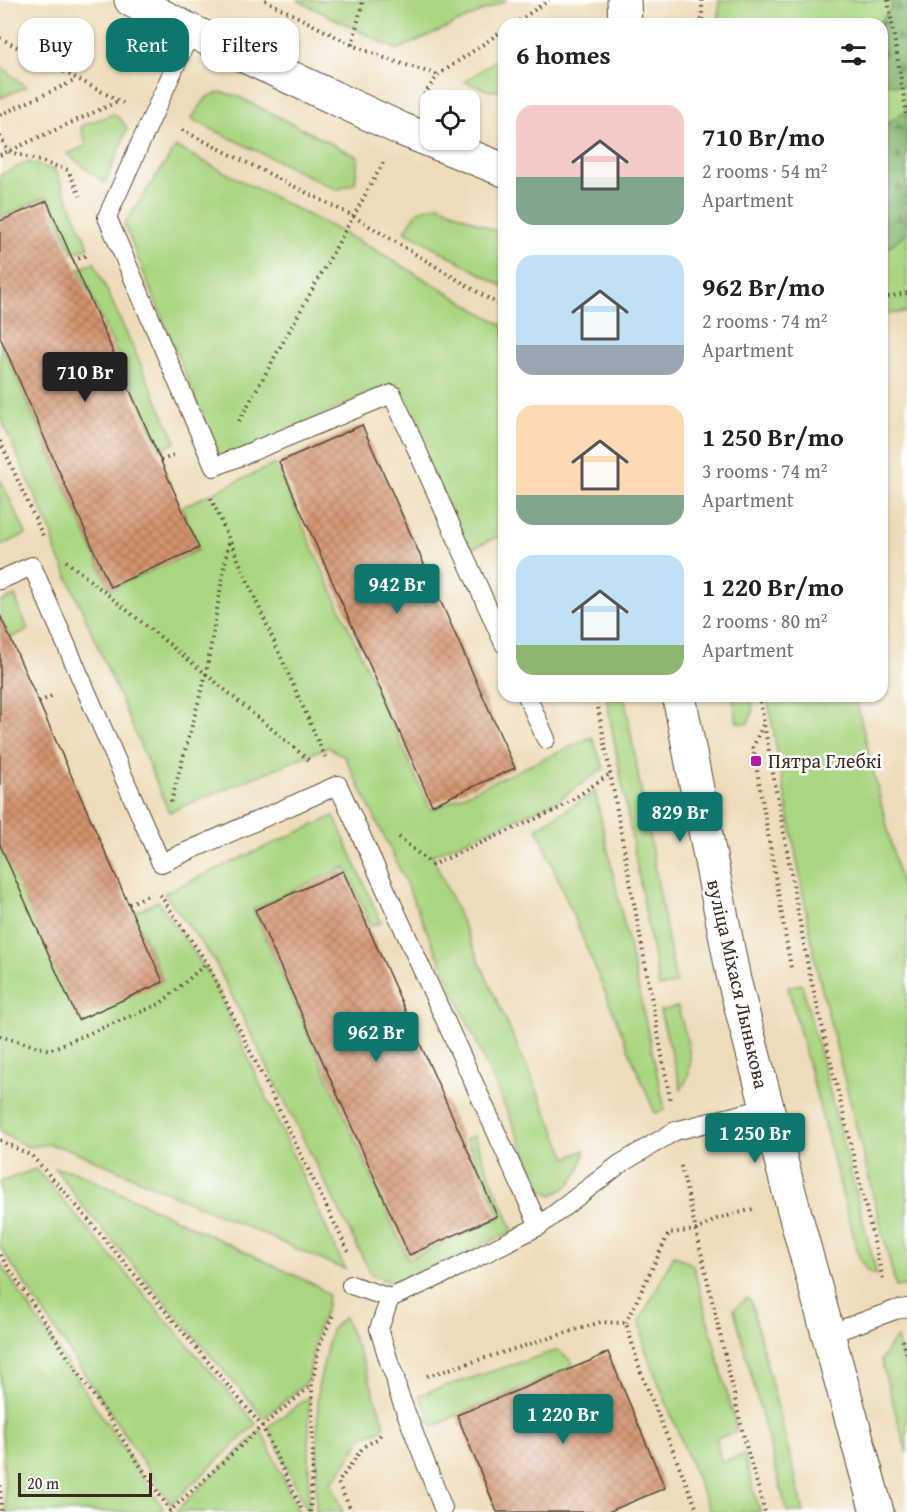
<!DOCTYPE html>
<html lang="en">
<head>
<meta charset="utf-8">
<style>
  :root { --surface:#fff; --page:#f6f6f6; --text:#202124; --muted:#757577; --accent:#0f766e }
  body { margin:0; font-family:"Gentium Book Plus",serif; background:var(--page); color:var(--text); height:100vh; display:flex; flex-direction:column; font-size:22px; white-space:nowrap }
  * { box-sizing:border-box; margin:0 }
  p { font-size:20px; color:var(--muted) }
  .icon { flex:none; width:33px; height:33px; fill:none; stroke:currentColor; stroke-width:2; stroke-linecap:round; stroke-linejoin:round }
  .map { position:relative; flex:1; overflow:hidden }
  .side { position:absolute; left:498px; top:18px; width:390px; height:684px; display:flex; flex-direction:column; background:var(--surface); border-radius:18px; box-shadow:0 2px 4px #0004 }
  .side>* { flex:none }
  .guide { position:absolute; left:18px; top:18px; width:390px; height:54px; display:flex; gap:12px }
  .fabs { position:absolute; left:420px; top:90px; display:grid; gap:12px }
  .fabs a { display:grid; place-items:center; width:60px; height:60px; border-radius:12px; background:var(--surface); box-shadow:0 2px 4px #0004; font-size:30px }
  .scale { position:absolute; left:18px; bottom:15px; width:134px; box-sizing:border-box; padding-left:6px; border:3px solid #3b2a1e; border-top:0; font-size:16px; line-height:21px; white-space:nowrap; color:#3b2a1e; -webkit-text-stroke:4px #fff; paint-order:stroke }
  .price { position:absolute; translate:-50% -51px; padding:0 14px; border-radius:6px; background:var(--accent); color:#fff; font-size:20px; line-height:39px; filter:drop-shadow(0 2px 3px #0008) }
  .price::after { content:''; position:absolute; left:50%; top:36px; width:18px; height:14px; margin-left:-9px; background:inherit; clip-path:polygon(0 0,100% 0,50% 100%) }
  .price.active { background:#222; color:#fff }
  ul { padding:0; list-style:none }
  li { display:flex; align-items:center; gap:18px; height:150px; padding:0 18px }
  li span { display:grid; place-items:center; flex:none; width:168px; height:120px; border-radius:18px; color:#555 }
  li>.icon { margin-inline-start:auto }
  span .icon { width:72px; height:72px; fill:#fffc; stroke-width:1 }
  li b { font-size:26px }
  h2 { display:flex; justify-content:space-between; align-items:center; height:72px; padding:0 18px; font-size:26px }
  .tag { padding:0 21px; border-radius:18px; background:var(--surface); box-shadow:0 2px 4px #0004; font-size:21px; line-height:54px }
  .tag.active { background:var(--accent); color:#fff }
  .map>svg:first-child { display:block }
  .green { fill:#aad581; stroke:#728050; stroke-width:1.5 }
  .forest { fill:url(#forest-firs); stroke:#617046; stroke-width:1.5 }
  .building { fill:url(#building-cross-hatch) }
  .lines { fill:none; stroke-linecap:round; stroke-linejoin:round }
  .service-casing { stroke:#564535; stroke-width:20 }
  .tertiary-casing { stroke:#564535; stroke-width:35 }
  .path { stroke:#564535; stroke-width:4; stroke-dasharray:1.5 4.5; stroke-linecap:butt }
  .service { stroke:#fff; stroke-width:18 }
  .tertiary { stroke:#fff; stroke-width:33 }
  .poi-dot { fill:#b5179e; stroke:#fff; stroke-width:2 }
  .labels { text-anchor:middle; stroke-width:5; stroke-linejoin:round; paint-order:stroke }
  .poi-label { font-size:20px; fill:#3b2a1e; stroke:#fff; text-anchor:start }
  .street-label { font-size:20px; fill:#3b2a1e; stroke:#fff }
</style>
</head>
<body>
<div class="map">
<svg width="907" height="1512" viewBox="0 0 907 1512">
  <defs>
    <pattern id="forest-firs" width="22" height="20" patternUnits="userSpaceOnUse" patternTransform="scale(1.5)"><rect width="22" height="20" fill="#87b66f"/><path d="M5 1l3.5 6h-7zM16 11l3.5 6h-7z" fill="#70945b"/></pattern>
    <pattern id="building-cross-hatch" width="8" height="8" patternUnits="userSpaceOnUse" patternTransform="scale(1.5)"><rect width="8" height="8" fill="#d3946e"/><path d="M0 0l8 8M0 8l8-8" fill="none" stroke="#ac795a"/></pattern>
  </defs>
  <rect width="100%" height="100%" fill="#fff"/>
  <filter id="ink" filterUnits="userSpaceOnUse"><feTurbulence type="fractalNoise" baseFrequency=".0167" numOctaves="2"/><feDisplacementMap in="SourceGraphic" scale="12" xChannelSelector="R" yChannelSelector="G"/><feConvolveMatrix kernelMatrix="1 2 1 2 8 2 1 2 1" color-interpolation-filters="sRGB"/></filter>
  <filter id="wash" filterUnits="userSpaceOnUse"><feTurbulence type="fractalNoise" baseFrequency=".008" numOctaves="4" result="noise"/><feDisplacementMap in="SourceGraphic" scale="24" xChannelSelector="R" yChannelSelector="G"/><feGaussianBlur stdDeviation="1.35" result="paint"/><feColorMatrix in="noise" values="0 0 0 0 0 0 0 0 0 0 0 0 0 0 0 0 0 1.4 0 .05"/><feComposite in="paint" operator="in"/></filter>
  <g filter="url(#wash)">
    <rect width="100%" height="100%" fill="#eddcb9"/>
    <g class="green">
      <polygon points="297,0 507,0 397,50"/>
      <polygon points="719,0 907,0 907,312 882,314 882,24 719,24"/>
      <polygon points="504,54 504,90 490,91 465,82"/>
      <polygon points="0,65 26,87 0,98"/>
      <polygon points="221,92 237,96 358,157 355,183 337,190 191,119 207,97"/>
      <polygon points="114,114 124,123 127,130 105,183 67,154 86,146 81,126"/>
      <polygon points="176,147 372,248 504,326 504,534 468,550 392,383 221,461 124,224"/>
      <polygon points="28,162 55,170 89,247 73,253 48,196 0,218 0,175"/>
      <polygon points="439,205 504,235 504,287 405,231 418,211"/>
      <polygon points="94,262 176,442 161,450 79,269"/>
      <path d="M0 341 110 589 199 550 182 507 275 464 431 810 592 737 604 768 557 801 432 855 567 1158 585 1150C581 1171 573 1187 552 1195L542 1190 395 859 345 757 328 747 169 812 64 568 55 550 53 536 0 416Z"/>
      <polygon points="0,479 26,534 0,546"/>
      <polygon points="15,596 28,630 0,642 0,602"/>
      <polygon points="606,696 624,696 676,984 659,987"/>
      <polygon points="733,696 751,696 753,712 747,724 737,722"/>
      <polygon points="767,696 855,696 907,909 907,1285 896,1287 816,965"/>
      <polygon points="595,792 665,1110 655,1113 537,828"/>
      <polygon points="334,816 381,922 371,926 345,867 253,909 408,1259 501,1217 466,1139 474,1136 513,1231 408,1279 392,1282 372,1276 214,960 164,893"/>
      <polygon points="0,844 78,1019 163,981 134,913 158,901 210,975 345,1269 331,1264 72,1150 49,1144 28,1147 0,1132"/>
      <polygon points="802,984 877,1275 867,1271 859,1257 788,987"/>
      <path d="M678 1007C684 1032 700 1066 681 1089L660 1011Z"/>
      <polygon points="55,1168 74,1171 317,1286 328,1295 326,1310 317,1330 308,1381 264,1418 82,1205"/>
      <polygon points="36,1169 256,1424 171,1504 0,1247 0,1182"/>
      <polygon points="674,1255 693,1265 737,1430 731,1434 716,1438 721,1462 744,1455 760,1512 710,1512 645,1349 640,1321"/>
      <polygon points="0,1263 163,1508 158,1512 6,1512 0,1390"/>
      <polygon points="747,1298 751,1302 804,1512 787,1512 734,1309"/>
      <polygon points="344,1317 365,1367 385,1427 362,1438 338,1475 331,1481 343,1512 316,1512 318,1388 331,1330"/>
      <polygon points="897,1338 907,1375 907,1453 881,1360 892,1342"/>
      <polygon points="558,1350 572,1362 573,1367 457,1415 434,1427 419,1395"/>
      <polygon points="309,1397 309,1512 308,1512 268,1427"/>
      <polygon points="261,1430 299,1512 177,1512 176,1511"/>
    </g>
    <g class="forest">
      <polygon points="886,0 907,0 907,87 882,83 882,24 878,24 893,6"/>
      <polygon points="907,109 907,232 882,253 882,128"/>
    </g>
    <g id="blocks">
      <g class="building">
        <polygon points="47,201 199,548 110,587 0,337 0,221"/>
        <polygon points="362,425 515,768 432,805 279,462"/>
        <polygon points="0,615 163,982 78,1020 0,845"/>
        <polygon points="343,871 497,1216 409,1255 255,910"/>
        <polygon points="608,1352 665,1488 608,1512 497,1512 457,1415 592,1360"/>
      </g>
    </g>
  </g>
  <g filter="url(#ink)">
    <use href="#blocks" fill-opacity="0" stroke="#564535" stroke-width="1.5"/>
    <g class="lines">
      <defs>
        <g id="service">
          <polyline points="191,31 107,217 214,467 392,394 504,644"/>
          <polyline points="0,580 32,566 161,863 338,785 539,1226"/>
          <polyline points="527,696 546,739"/>
          <polyline points="351,1285 390,1298 442,1275 539,1226 620,1164 675,1131 766,1108"/>
          <polyline points="390,1298 379,1329 391,1368 395,1377 398,1392 443,1508"/>
          <polyline points="829,1334 895,1310 907,1308"/>
        </g>
        <g id="tertiary">
          <polyline points="131,0 191,31 401,129 504,170"/>
          <polyline points="624,0 625,24"/>
          <polyline points="679,696 734,980 791,1199 877,1512"/>
        </g>
      </defs>
      <use href="#service" class="service-casing"/>
      <use href="#tertiary" class="tertiary-casing"/>
      <g class="path">
        <polyline points="265,0 352,45 387,59 438,75"/>
        <polyline points="702,0 702,24"/>
        <polyline points="888,0 907,116"/>
        <polyline points="514,24 549,0"/>
        <polyline points="0,38 123,103"/>
        <polyline points="352,45 363,0"/>
        <polyline points="424,95 438,75 504,30"/>
        <polyline points="0,115 76,80"/>
        <polyline points="182,130 353,216 504,308"/>
        <polyline points="0,136 8,151 68,170 80,196"/>
        <polyline points="0,155 119,101"/>
        <polyline points="73,261 89,254"/>
        <polyline points="882,298 907,293"/>
        <polyline points="239,421 383,163"/>
        <polyline points="0,441 43,536"/>
        <polyline points="161,461 174,455"/>
        <polyline points="211,498 325,757"/>
        <polyline points="66,561 206,674 311,762"/>
        <polyline points="596,696 670,1099"/>
        <polyline points="759,696 808,967 883,1279"/>
        <polyline points="39,702 54,695"/>
        <polyline points="763,725 753,747 791,968"/>
        <polyline points="171,802 206,674 229,539"/>
        <polyline points="399,837 432,865 560,808 610,774"/>
        <polyline points="160,895 207,963 349,1253"/>
        <polyline points="129,904 151,894"/>
        <polyline points="0,1036 49,1050 160,1004 207,963"/>
        <polyline points="0,1140 32,1156 76,1205 262,1426 303,1512"/>
        <polyline points="681,1166 745,1442 765,1512"/>
        <polyline points="0,1255 171,1512"/>
        <polyline points="626,1323 669,1233 697,1230 717,1219 753,1209"/>
        <polyline points="903,1340 907,1354"/>
        <polyline points="427,1376 601,1322 626,1323 641,1373 698,1512"/>
        <polyline points="0,1485 1,1512"/>
        <polyline points="169,1512 262,1426 311,1386"/>
        <polyline points="310,1512 313,1465 312,1385 319,1346 334,1313"/>
        <polyline points="352,1512 338,1483 363,1447 377,1439 381,1434"/>
      </g>
      <use href="#service" class="service"/>
      <use href="#tertiary" class="tertiary"/>
    </g>
  </g>
  <rect class="poi-dot" x="750" y="755" width="12" height="12" rx="3"/>
  <g class="labels">
    <g class="poi-label">
      <text x="768" y="768">Пятра Глебкі</text>
    </g>
    <g class="street-label">
      <text transform="translate(738 984) rotate(77)" y="7">вуліца Міхася Лынькова</text>
    </g>
  </g>
</svg>
<div class="fabs">
<a><svg class="icon" aria-label="locate" viewBox="0 0 24 24"><circle cx="12" cy="12" r="6"/><path d="M12 2v4M12 18v4M2 12h4M18 12h4"/></svg></a>
</div>
<div class="scale">20 m</div>
<b class="price active" style="left:85px;top:403px">710 Br</b>
<b class="price" style="left:397px;top:615px">942 Br</b>
<b class="price" style="left:680px;top:843px">829 Br</b>
<b class="price" style="left:376px;top:1063px">962 Br</b>
<b class="price" style="left:755px;top:1164px">1 250 Br</b>
<b class="price" style="left:563px;top:1445px">1 220 Br</b>
<div class="guide">
<a class="tag">Buy</a>
<a class="tag active">Rent</a>
<a class="tag">Filters</a>
</div>
<section class="side">
<h2>6 homes<svg class="icon" aria-label="filters" viewBox="0 0 24 24"><path d="M4 7h16M4 17h16"/><circle cx="9" cy="7" r="2"/><circle cx="15" cy="17" r="2"/></svg></h2>
<ul>
<li><span style="background:linear-gradient(#f6c9c9 60%,#7fa58c 0)"><svg class="icon" aria-label="home" viewBox="0 0 24 24"><path d="M3 11l9-7 9 7M6 9v11h12V9"/></svg></span><div><b>710 Br/mo</b><p>2 rooms · 54 m²</p><p>Apartment</p></div></li>
<li><span style="background:linear-gradient(#bfe0f5 75%,#9aa5b1 0)"><svg class="icon" aria-label="home" viewBox="0 0 24 24"><path d="M3 11l9-7 9 7M6 9v11h12V9"/></svg></span><div><b>962 Br/mo</b><p>2 rooms · 74 m²</p><p>Apartment</p></div></li>
<li><span style="background:linear-gradient(#ffd9b3 75%,#7fa58c 0)"><svg class="icon" aria-label="home" viewBox="0 0 24 24"><path d="M3 11l9-7 9 7M6 9v11h12V9"/></svg></span><div><b>1 250 Br/mo</b><p>3 rooms · 74 m²</p><p>Apartment</p></div></li>
<li><span style="background:linear-gradient(#bfe0f5 75%,#8fb573 0)"><svg class="icon" aria-label="home" viewBox="0 0 24 24"><path d="M3 11l9-7 9 7M6 9v11h12V9"/></svg></span><div><b>1 220 Br/mo</b><p>2 rooms · 80 m²</p><p>Apartment</p></div></li>
</ul>
</section>
</div>
</body>
</html>
